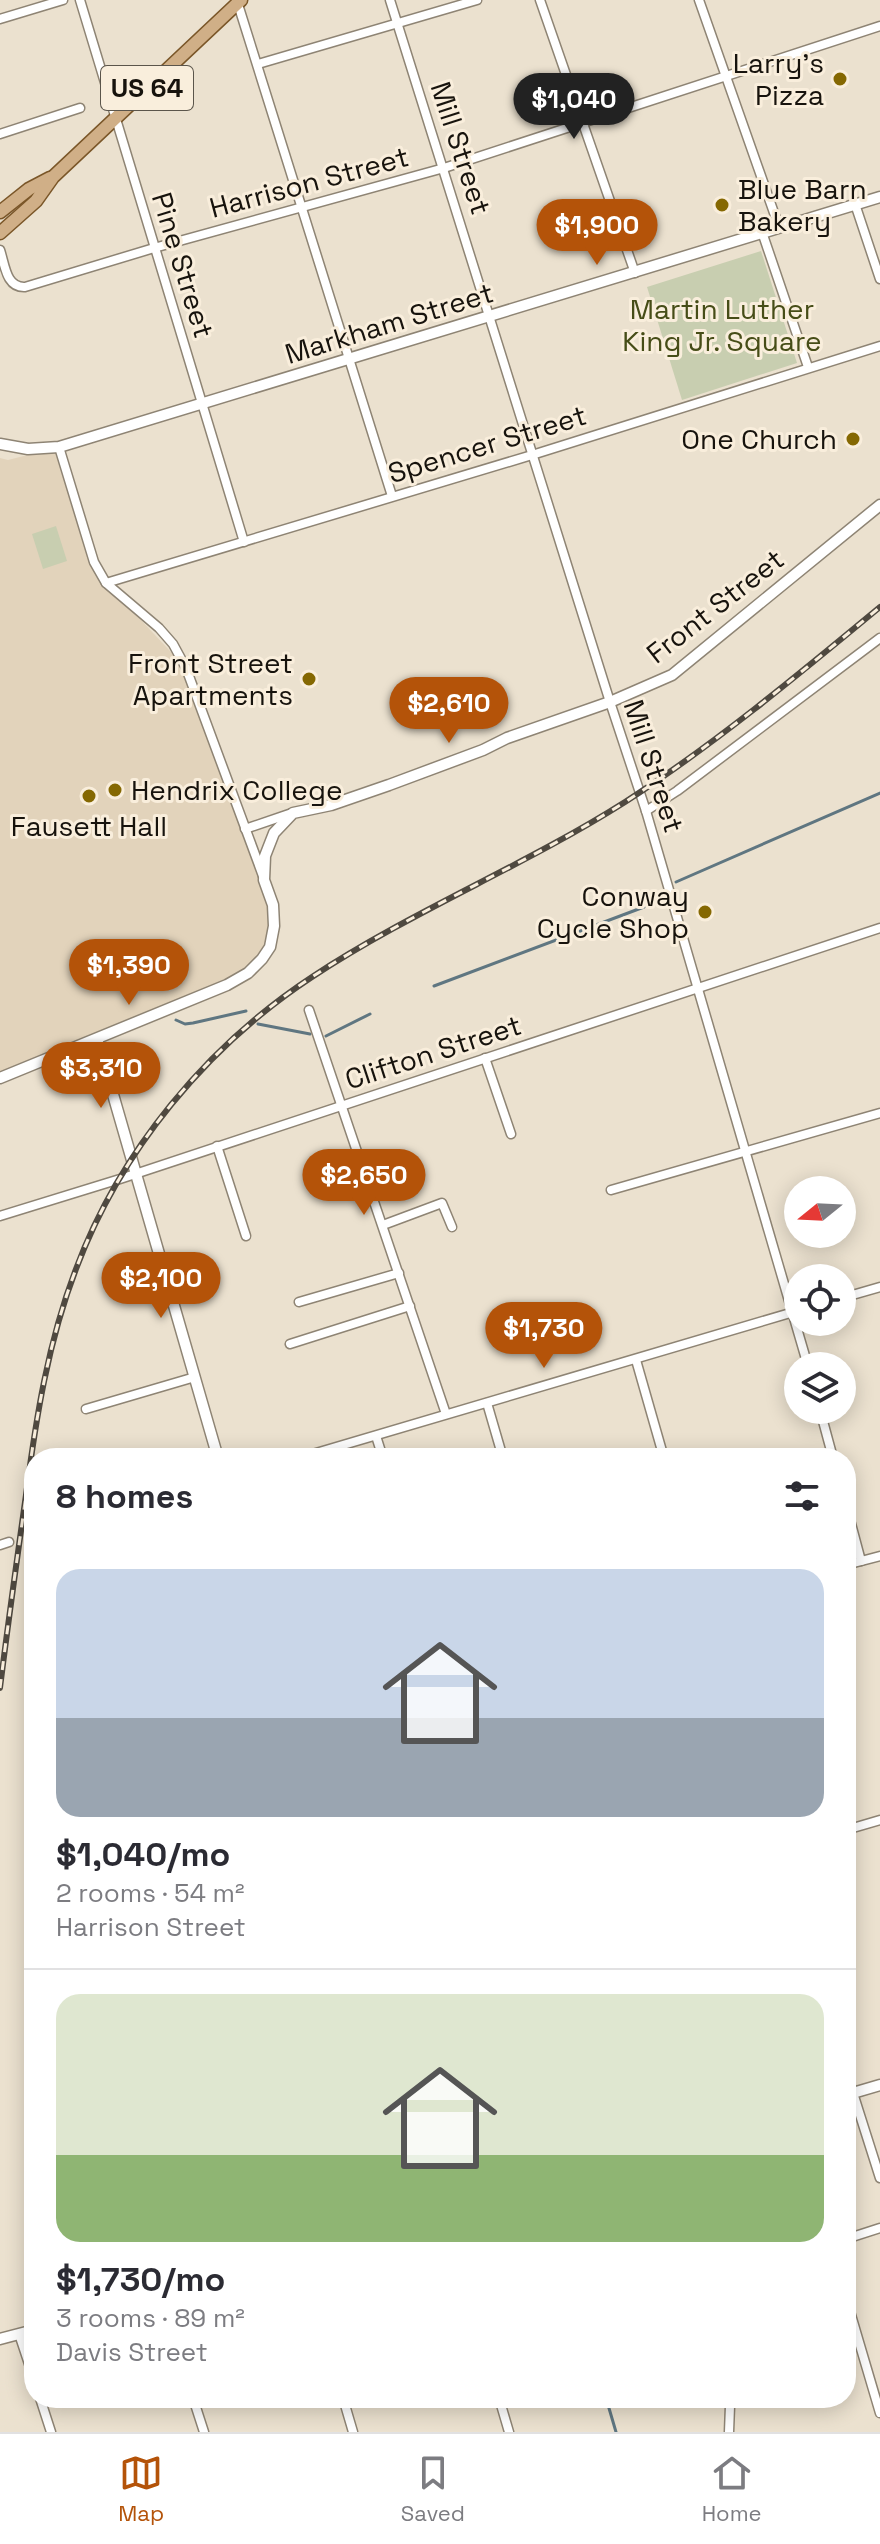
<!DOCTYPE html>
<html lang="en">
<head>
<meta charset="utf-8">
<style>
  :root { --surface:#fff; --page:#f2f2f3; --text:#2b2b33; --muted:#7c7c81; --line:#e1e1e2; --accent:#b45309 }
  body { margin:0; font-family:"Space Grotesk",sans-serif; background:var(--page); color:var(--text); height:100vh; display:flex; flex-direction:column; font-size:30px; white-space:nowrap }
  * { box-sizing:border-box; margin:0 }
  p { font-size:26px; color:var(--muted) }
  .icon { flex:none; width:44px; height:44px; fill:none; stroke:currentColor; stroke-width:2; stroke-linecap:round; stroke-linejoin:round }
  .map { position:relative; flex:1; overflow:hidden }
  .drawer { position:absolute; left:24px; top:1448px; width:832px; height:960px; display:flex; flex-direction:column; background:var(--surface); border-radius:32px; box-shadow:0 4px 20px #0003 }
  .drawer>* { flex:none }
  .needle { width:52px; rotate:252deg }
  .controls { position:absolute; left:784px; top:1176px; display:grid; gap:16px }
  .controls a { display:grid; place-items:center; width:72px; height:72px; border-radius:50%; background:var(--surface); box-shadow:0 4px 20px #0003; font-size:40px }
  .price { position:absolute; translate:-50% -68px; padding:0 18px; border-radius:28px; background:var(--accent); color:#fff; font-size:26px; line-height:52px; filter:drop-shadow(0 2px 4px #0008) }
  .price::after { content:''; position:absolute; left:50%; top:48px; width:24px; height:18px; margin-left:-12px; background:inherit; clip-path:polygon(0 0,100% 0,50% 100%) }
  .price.active { background:#222; color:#fff }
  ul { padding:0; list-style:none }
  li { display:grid; align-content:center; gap:16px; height:424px; padding:0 32px }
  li+li { border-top:2px solid var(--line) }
  li span { display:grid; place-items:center; height:248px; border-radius:24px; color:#555 }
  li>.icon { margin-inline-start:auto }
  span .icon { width:144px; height:144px; fill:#fffc; stroke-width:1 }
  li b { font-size:34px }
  h2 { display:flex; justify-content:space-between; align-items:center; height:96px; padding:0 32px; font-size:34px }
  .tab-bar { display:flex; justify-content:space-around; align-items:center; height:112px; border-top:2px solid var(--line); background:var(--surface); font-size:22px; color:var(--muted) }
  .tab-bar a { display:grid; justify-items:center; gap:4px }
  .tab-bar .active { color:var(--accent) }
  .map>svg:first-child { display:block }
  .built { fill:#e2d3bb }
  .green { fill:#c8ceb0 }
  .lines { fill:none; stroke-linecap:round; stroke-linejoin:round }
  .stream { stroke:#5f7681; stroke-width:3 }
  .minor-casing { stroke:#8e8474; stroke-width:11 }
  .tertiary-casing { stroke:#8e8474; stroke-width:13 }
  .primary-casing { stroke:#7a5628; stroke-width:15 }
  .minor { stroke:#fff; stroke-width:8 }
  .tertiary { stroke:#fff; stroke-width:10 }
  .primary { stroke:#d0af87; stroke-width:12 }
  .rail-casing { stroke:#4f4940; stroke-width:6 }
  .rail { stroke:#f9eedc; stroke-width:3; stroke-dasharray:9; stroke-linecap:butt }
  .poi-dot { fill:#856802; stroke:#f9eedc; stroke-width:3 }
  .labels { text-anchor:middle; stroke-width:6; stroke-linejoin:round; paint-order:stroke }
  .shield { fill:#f9eedc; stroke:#5b554b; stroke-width:2 }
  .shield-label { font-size:26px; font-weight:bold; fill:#17130d }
  .poi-label { font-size:28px; fill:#17130d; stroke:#f9eedc; text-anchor:end }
  .street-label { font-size:28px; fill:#17130d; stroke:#f9eedc }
  .park-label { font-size:28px; fill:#464d17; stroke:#f9eedc }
</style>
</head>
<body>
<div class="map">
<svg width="880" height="2432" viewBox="0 0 880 2432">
  <rect width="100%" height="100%" fill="#ebe1cf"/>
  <polygon class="built" points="59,447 106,583 186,668 273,905 270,947 227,985 0,1075 0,458 8,460"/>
  <g class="green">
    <polygon points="761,251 797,363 682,400 647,287"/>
    <polygon points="56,526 67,561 43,569 32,534"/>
  </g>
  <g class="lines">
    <g class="stream">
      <polyline points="676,882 880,793"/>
      <polyline points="434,986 644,907"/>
      <polyline points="176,1020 185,1024 193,1023 246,1011"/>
      <polyline points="258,1024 310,1034"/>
      <polyline points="326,1036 370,1014"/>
      <polyline points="606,2398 616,2432"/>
    </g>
    <defs>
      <g id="minor">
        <path d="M80 0C136 180 189 361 244 542"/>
        <polyline points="390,0 610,702 646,811 808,1366"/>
        <polyline points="540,0 635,273"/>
        <polyline points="699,0 779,227"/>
        <polyline points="237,1 392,496"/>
        <polyline points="0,19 63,0"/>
        <polyline points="258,64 477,0"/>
        <polyline points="0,134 80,108"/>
        <polyline points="855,204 880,279"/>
        <polyline points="762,232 808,367"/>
        <path d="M0 250C5 265 6 288 25 287L154 248 444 168 880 26"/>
        <polyline points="59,447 94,562 106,583 159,628 173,644 186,668 263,876"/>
        <polyline points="106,583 532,455 880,346"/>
        <polyline points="646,811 677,791 880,638"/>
        <polyline points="245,829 292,813"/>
        <polyline points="309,1010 446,1414"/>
        <polyline points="485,1058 511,1134"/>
        <polyline points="217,1146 246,1236"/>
        <polyline points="611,1190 880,1113"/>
        <polyline points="0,1216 120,1179 880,928"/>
        <polyline points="383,1225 442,1203 452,1227"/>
        <polyline points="842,1298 880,1287"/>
        <polyline points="299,1302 399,1273"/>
        <polyline points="290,1344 410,1306"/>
        <polyline points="636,1360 664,1458"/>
        <polyline points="487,1403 503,1458"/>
        <polyline points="86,1409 195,1377"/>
        <polyline points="820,1410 833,1458"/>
        <polyline points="376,1436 383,1458"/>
        <polyline points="299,1458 797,1311"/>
        <polyline points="846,1505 861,1561"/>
        <polyline points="0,1545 9,1542"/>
        <polyline points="846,1565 880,1556"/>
        <polyline points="846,1830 880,1820"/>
        <polyline points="846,2071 880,2178"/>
        <polyline points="846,2239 880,2228"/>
        <polyline points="846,2298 880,2413"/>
        <polyline points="19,2334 34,2379"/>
        <polyline points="40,2398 51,2432"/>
        <polyline points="193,2398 204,2432"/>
        <polyline points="343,2398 353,2432"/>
        <polyline points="499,2398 509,2432"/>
        <polyline points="727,2398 730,2406 729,2432"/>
      </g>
      <g id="tertiary">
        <polyline points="0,444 28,449 59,447 880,197"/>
        <polyline points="97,1039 218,1458"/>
        <polyline points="0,1078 227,985 248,973 262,959 270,947 274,926 273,905 264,880 265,856 274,833 293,813 331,805 389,785 483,750 507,738 610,702 672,675 880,505"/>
        <polyline points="846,2095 880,2085"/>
        <polyline points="0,2339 34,2330"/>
      </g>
      <g id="primary">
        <polyline points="0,212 29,189 50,178"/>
        <polyline points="0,233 36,201 53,177 241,0"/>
      </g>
    </defs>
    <use href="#minor" class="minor-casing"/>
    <use href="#tertiary" class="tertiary-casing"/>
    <use href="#primary" class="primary-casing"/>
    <use href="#minor" class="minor"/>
    <use href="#tertiary" class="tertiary"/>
    <use href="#primary" class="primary"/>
    <defs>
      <path id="rail" d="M0 1688C8 1623 17 1559 26 1495 36 1418 48 1342 76 1269 120 1151 207 1046 312 977 412 911 524 866 625 802 715 744 798 675 880 607"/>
    </defs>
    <use href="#rail" class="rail-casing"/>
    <use href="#rail" class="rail"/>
  </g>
  <g class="poi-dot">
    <circle cx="840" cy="79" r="8"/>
    <circle cx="722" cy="205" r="8"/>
    <circle cx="853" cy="439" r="8"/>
    <circle cx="309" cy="679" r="8"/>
    <circle cx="115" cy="790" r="8"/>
    <circle cx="89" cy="796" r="8"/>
    <circle cx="705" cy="912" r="8"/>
  </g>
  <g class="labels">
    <rect class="shield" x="101" y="66" width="92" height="44" rx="6"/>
    <g class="shield-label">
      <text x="147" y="97">US 64</text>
    </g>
    <g class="poi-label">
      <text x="824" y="73">Larry's<tspan x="824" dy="32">Pizza</tspan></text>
      <text x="738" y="199" text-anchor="start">Blue Barn<tspan x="738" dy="32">Bakery</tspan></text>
      <text x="837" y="449">One Church</text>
      <text x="293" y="673">Front Street<tspan x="293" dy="32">Apartments</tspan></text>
      <text x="131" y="800" text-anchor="start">Hendrix College</text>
      <text x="89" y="836" text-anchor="middle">Fausett Hall</text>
      <text x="689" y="906">Conway<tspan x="689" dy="32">Cycle Shop</tspan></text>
    </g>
    <g class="street-label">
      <text transform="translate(461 148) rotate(72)" y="10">Mill Street</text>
      <text transform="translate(309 182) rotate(-15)" y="10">Harrison Street</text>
      <text transform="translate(183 265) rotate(73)" y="10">Pine Street</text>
      <text transform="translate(389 323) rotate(-17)" y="10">Markham Street</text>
      <text transform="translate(487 444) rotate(-17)" y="10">Spencer Street</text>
      <text transform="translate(715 606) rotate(-38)" y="10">Front Street</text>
      <text transform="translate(654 766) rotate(72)" y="10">Mill Street</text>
      <text transform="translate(433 1052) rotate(-18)" y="10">Clifton Street</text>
    </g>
    <g class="park-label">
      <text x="722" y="319">Martin Luther<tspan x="722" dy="32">King Jr. Square</tspan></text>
    </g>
  </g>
</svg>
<div class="controls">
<a><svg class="needle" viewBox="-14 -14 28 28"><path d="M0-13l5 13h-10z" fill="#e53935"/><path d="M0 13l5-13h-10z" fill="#7c7c81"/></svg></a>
<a><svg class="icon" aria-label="locate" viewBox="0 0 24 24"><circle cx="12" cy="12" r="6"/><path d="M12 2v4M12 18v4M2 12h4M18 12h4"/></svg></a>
<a><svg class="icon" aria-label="layers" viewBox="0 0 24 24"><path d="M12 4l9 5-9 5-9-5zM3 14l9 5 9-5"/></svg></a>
</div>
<b class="price active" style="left:574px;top:141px">$1,040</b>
<b class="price" style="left:597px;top:267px">$1,900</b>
<b class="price" style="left:449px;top:745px">$2,610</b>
<b class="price" style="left:129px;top:1007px">$1,390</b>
<b class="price" style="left:101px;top:1110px">$3,310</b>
<b class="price" style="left:364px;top:1217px">$2,650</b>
<b class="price" style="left:161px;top:1320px">$2,100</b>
<b class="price" style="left:544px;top:1370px">$1,730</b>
<section class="drawer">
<h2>8 homes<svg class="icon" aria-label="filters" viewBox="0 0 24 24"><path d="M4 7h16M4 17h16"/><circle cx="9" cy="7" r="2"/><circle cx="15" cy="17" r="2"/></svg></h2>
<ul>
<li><span style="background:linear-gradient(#c9d6e8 60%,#9aa5b1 0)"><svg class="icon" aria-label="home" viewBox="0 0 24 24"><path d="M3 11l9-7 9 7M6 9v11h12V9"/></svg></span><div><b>$1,040/mo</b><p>2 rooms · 54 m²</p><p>Harrison Street</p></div></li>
<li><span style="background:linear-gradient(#dfe7d0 65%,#8fb573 0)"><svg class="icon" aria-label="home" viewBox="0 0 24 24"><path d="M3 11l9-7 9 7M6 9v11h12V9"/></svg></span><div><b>$1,730/mo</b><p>3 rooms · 89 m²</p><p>Davis Street</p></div></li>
</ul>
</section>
</div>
<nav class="tab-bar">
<a class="active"><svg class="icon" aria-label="map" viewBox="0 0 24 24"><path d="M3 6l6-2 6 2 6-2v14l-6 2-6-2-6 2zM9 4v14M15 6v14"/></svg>Map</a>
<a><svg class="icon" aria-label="saved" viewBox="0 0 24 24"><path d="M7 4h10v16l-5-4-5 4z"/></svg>Saved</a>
<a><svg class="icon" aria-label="home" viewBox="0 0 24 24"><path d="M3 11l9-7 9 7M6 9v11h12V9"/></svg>Home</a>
</nav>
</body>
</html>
